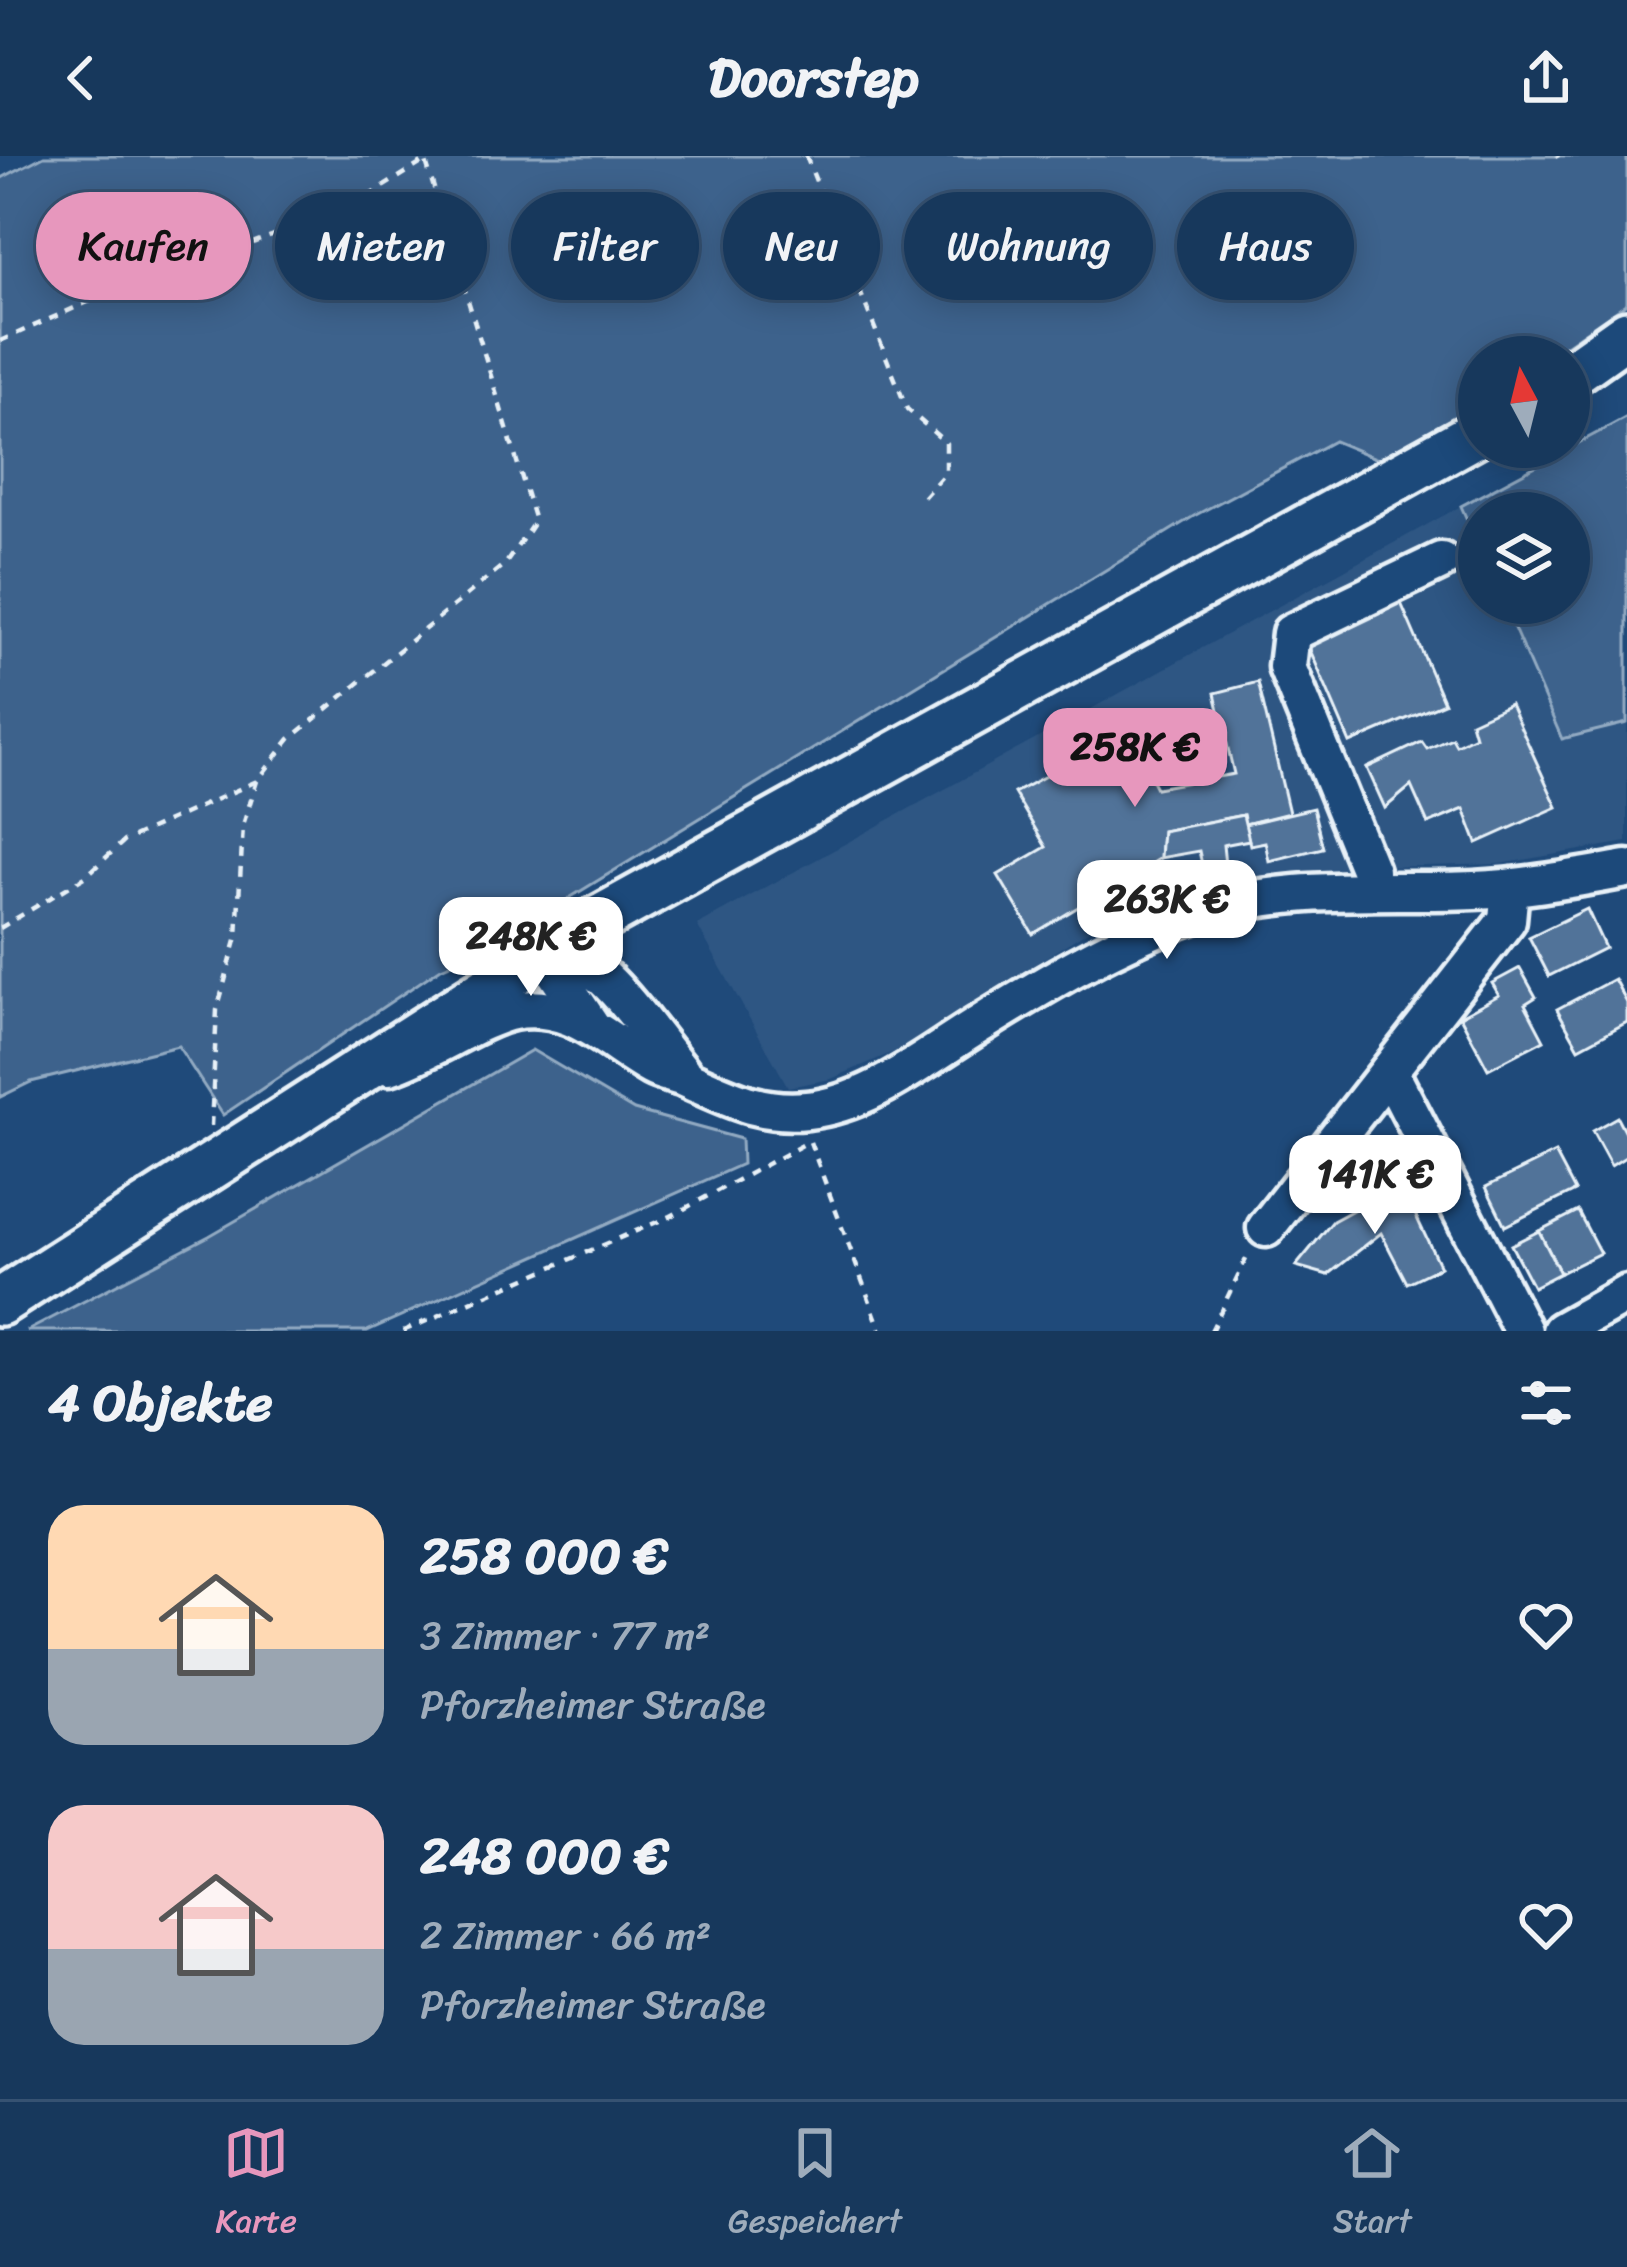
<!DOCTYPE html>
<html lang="de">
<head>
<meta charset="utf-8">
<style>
  :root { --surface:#17385c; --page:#203f62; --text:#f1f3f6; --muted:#9eacbb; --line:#365272; --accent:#e797bd }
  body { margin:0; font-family:Sriracha,sans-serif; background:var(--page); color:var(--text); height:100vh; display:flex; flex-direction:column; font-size:45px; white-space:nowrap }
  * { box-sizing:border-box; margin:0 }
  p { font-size:39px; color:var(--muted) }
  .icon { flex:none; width:66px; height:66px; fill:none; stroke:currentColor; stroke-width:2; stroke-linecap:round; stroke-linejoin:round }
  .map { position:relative; height:1175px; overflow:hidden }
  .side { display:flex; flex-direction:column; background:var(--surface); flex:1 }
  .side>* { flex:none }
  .banner { position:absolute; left:36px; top:36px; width:1557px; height:108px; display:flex; gap:24px }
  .needle { width:78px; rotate:353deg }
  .controls { position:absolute; left:1458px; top:180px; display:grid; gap:24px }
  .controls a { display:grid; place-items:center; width:132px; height:132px; border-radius:50%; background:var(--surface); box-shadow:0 6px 30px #0003,0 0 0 3px var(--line); font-size:60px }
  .price { position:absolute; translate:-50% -102px; padding:0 27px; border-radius:24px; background:#fff; color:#222; font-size:39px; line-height:78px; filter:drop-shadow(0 3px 6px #0008) }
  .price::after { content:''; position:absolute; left:50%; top:72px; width:36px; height:27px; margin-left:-18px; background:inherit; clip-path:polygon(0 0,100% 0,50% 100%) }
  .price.active { background:var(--accent); color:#111 }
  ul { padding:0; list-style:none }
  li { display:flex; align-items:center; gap:36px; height:300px; padding:0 48px }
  li span { display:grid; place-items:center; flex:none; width:336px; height:240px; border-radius:36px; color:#555 }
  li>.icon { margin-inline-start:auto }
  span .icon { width:144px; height:144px; fill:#fffc; stroke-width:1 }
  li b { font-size:51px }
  h2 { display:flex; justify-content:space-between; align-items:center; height:144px; padding:0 48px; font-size:51px }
  .chip { padding:0 42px; border-radius:54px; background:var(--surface); box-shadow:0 6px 30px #0003,0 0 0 3px var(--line); font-size:42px; line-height:108px }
  .chip.active { background:var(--accent); color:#111 }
  header { display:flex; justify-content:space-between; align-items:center; height:156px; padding:0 48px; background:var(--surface); font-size:54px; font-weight:700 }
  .tabs { display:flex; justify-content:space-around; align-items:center; height:168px; border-top:3px solid var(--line); background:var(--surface); font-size:33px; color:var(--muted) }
  .tabs a { display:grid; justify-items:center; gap:6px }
  .tabs .active { color:var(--accent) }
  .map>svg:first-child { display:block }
  .built { fill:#2e5683 }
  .green { fill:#3c628c; stroke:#92aac2; stroke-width:3 }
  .building { fill:#517399; stroke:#e8f1f8; stroke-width:3 }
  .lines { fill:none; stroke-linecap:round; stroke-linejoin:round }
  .minor-casing { stroke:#e8f1f8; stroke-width:45 }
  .major-casing { stroke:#e8f1f8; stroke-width:54 }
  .path { stroke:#e8f1f8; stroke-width:4.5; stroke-dasharray:9 9; stroke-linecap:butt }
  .minor { stroke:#1f4a7a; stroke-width:36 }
  .major { stroke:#1f4a7a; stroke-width:45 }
</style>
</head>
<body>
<header><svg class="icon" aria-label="back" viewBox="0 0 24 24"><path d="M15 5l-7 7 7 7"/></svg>Doorstep<svg class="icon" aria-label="share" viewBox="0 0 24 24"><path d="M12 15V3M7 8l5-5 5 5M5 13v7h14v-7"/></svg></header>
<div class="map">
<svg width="1627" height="1175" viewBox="0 0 1627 1175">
  <rect width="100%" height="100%" fill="#1f4a7a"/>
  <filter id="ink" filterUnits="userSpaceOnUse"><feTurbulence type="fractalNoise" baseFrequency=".00833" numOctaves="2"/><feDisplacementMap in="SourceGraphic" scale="24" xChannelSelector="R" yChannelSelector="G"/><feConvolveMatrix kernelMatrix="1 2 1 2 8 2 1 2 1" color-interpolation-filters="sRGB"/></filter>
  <g filter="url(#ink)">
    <polygon class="built" points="1461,350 1479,391 1479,447 1503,447 1562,582 1627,567 1627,686 1500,708 1347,712 1237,723 1168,739 1102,766 898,894 831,923 788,931 697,769"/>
    <g class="green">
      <polygon points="44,0 1627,0 1627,147 1548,201 1479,201 1479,245 1385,306 1334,285 1194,360 491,790 441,812 223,959 178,890 31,926 0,941 0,23"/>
      <polygon points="1627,261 1627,567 1562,583 1503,447 1569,447 1569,357 1479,357 1479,391 1461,350"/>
      <polygon points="532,894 634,954 741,983 742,1008 367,1175 27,1175 209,1080"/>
    </g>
    <g class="building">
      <polygon points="1398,440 1444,547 1350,587 1304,480"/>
      <polygon points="1258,526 1289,657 1245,668 1243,659 1162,675 1160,702 1033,778 998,719 1046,691 1014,637 1142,568 1165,607 1148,617 1156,632 1234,618 1215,537"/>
      <polygon points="1510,548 1557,651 1477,687 1464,653 1428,668 1411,630 1385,652 1367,612 1422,586 1427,593 1452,582 1456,589 1475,580 1471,566"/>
      <polygon points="1313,652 1323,692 1269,705 1265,686 1250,689 1245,668"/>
      <polygon points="1243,659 1249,684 1223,689 1225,709 1203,713 1199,695 1160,702 1162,675"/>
      <polygon points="1587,753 1605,792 1549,820 1529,781"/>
      <polygon points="1520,812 1536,841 1525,848 1544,884 1488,913 1460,860 1499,839 1492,827"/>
      <polygon points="1614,823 1627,847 1627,866 1579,892 1557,853"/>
      <polygon points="1617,961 1627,980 1627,1000 1611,1010 1592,975"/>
      <polygon points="1555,997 1575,1035 1505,1070 1486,1031"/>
      <polygon points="1401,1028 1440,1111 1407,1127 1381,1077 1328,1119 1296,1110 1333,1065"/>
      <polygon points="1578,1055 1600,1097 1560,1117 1539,1075"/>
      <polygon points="1539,1075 1560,1117 1533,1131 1511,1089"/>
    </g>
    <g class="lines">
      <defs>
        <g id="minor">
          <polyline points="1370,735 1370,715 1287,511 1291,477 1441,405"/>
          <path d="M590 868 556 817 554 790C609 810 644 871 681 915"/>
          <path d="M389 910C428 898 479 862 513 855 571 844 607 886 652 911 663 917 675 918 686 923 727 941 759 959 807 954 869 948 925 902 977 870 1046 827 1117 784 1194 758 1285 727 1380 738 1474 734 1525 732 1576 722 1627 713"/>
          <polyline points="1389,915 1523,1175"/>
          <polyline points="1266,1072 1507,764 1510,732"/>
          <polyline points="1561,1175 1627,1138"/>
        </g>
        <g id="major">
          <polyline points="1569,219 1627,178"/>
          <polyline points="0,1146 583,772 1479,276"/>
        </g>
      </defs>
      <use href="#minor" class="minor-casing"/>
      <use href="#major" class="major-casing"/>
      <g class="path">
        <polyline points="806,0 907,253 946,287 946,316 919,346"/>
        <polyline points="1557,0 1558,2"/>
        <polyline points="0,185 88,146 347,53 433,0"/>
        <polyline points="0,772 85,721 124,685 257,625"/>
        <polyline points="211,970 217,854 237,781 243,669 257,625 290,583 506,407 535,365 426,6"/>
        <polyline points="810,986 881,1175"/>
        <polyline points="403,1175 671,1060 806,987"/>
        <polyline points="1211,1175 1248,1099"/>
      </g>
      <use href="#minor" class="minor"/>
      <use href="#major" class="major"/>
    </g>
  </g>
</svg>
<div class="controls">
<a><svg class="needle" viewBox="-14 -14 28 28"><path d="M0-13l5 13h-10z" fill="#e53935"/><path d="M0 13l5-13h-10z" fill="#9eacbb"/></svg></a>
<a><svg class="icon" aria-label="layers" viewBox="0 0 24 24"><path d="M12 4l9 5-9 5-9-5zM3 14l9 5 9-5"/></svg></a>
</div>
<b class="price active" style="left:1135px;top:654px">258K €</b>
<b class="price" style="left:1167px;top:806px">263K €</b>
<b class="price" style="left:531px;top:843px">248K €</b>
<b class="price" style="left:1375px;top:1081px">141K €</b>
<div class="banner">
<a class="chip active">Kaufen</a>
<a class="chip">Mieten</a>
<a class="chip">Filter</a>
<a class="chip">Neu</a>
<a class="chip">Wohnung</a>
<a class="chip">Haus</a>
</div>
</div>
<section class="side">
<h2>4 Objekte<svg class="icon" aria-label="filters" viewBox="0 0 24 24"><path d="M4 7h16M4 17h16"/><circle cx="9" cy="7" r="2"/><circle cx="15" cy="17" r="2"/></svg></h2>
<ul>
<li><span style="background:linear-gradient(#ffd9b3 60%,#9aa5b1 0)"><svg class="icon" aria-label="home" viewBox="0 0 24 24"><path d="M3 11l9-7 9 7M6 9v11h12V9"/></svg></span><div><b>258 000 €</b><p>3 Zimmer · 77 m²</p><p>Pforzheimer Straße</p></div><svg class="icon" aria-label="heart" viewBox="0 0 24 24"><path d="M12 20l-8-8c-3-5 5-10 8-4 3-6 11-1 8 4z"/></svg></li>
<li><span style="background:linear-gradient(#f6c9c9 60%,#9aa5b1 0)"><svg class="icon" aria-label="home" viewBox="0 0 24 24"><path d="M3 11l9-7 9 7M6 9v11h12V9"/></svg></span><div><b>248 000 €</b><p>2 Zimmer · 66 m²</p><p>Pforzheimer Straße</p></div><svg class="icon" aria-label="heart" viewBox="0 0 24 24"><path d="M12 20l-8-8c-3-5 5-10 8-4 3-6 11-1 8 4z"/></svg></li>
</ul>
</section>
<nav class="tabs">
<a class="active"><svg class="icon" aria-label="map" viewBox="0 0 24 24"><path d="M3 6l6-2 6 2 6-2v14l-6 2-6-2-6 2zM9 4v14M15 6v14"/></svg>Karte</a>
<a><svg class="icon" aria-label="saved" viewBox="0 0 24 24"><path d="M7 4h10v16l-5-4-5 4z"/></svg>Gespeichert</a>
<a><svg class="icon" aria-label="home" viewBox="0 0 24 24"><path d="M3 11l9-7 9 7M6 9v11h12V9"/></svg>Start</a>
</nav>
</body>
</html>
